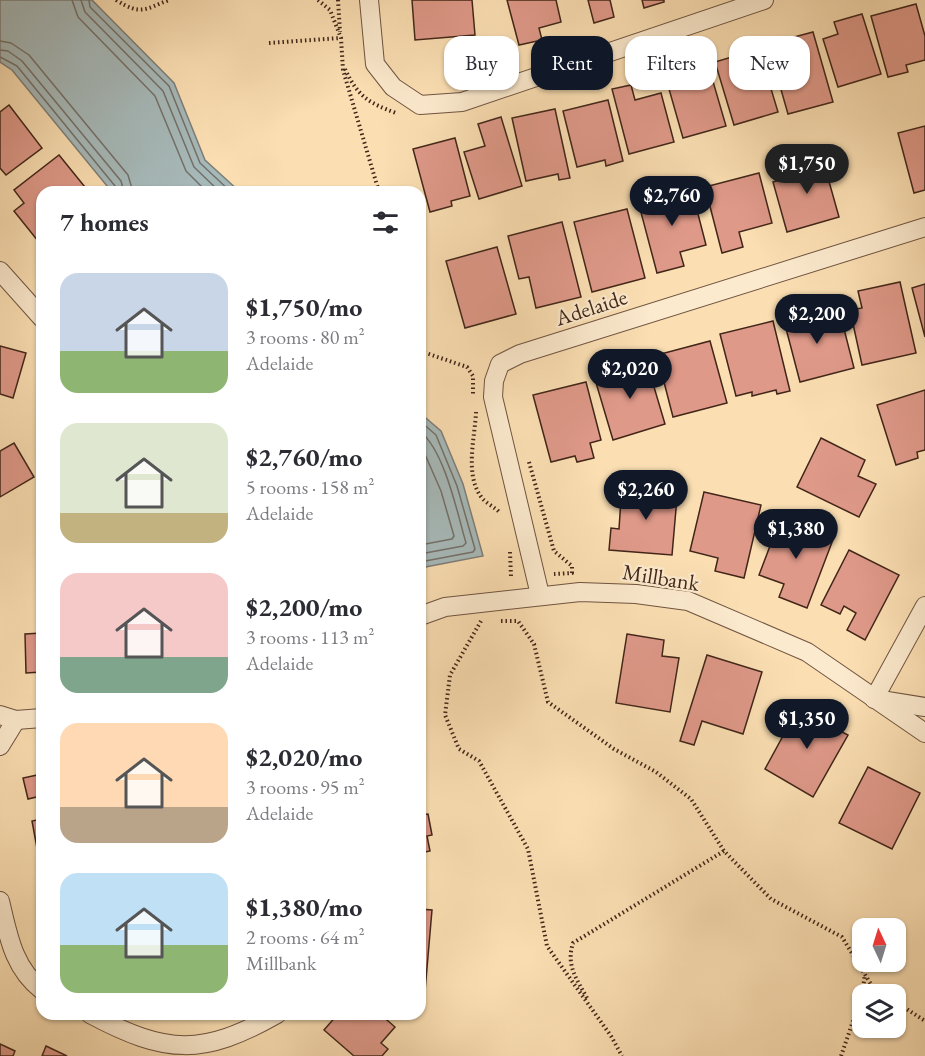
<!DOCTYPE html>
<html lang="en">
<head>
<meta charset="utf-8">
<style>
  :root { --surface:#fff; --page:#f2f2f3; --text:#2b2b33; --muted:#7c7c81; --accent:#111827 }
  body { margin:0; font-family:"EB Garamond",serif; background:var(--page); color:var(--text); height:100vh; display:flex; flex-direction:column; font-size:22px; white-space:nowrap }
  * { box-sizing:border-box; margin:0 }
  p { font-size:20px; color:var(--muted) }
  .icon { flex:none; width:33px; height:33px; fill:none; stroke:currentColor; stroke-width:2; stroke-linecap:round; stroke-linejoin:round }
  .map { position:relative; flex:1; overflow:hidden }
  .side { position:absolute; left:36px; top:186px; width:390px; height:834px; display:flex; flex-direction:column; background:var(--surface); border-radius:18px; box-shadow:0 2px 4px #0004 }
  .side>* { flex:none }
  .guide { position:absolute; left:444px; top:36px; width:390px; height:54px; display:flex; gap:12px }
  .needle { width:39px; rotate:356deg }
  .fabs { position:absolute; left:852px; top:918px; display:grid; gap:12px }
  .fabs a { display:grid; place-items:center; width:54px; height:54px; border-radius:12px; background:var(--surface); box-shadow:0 2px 4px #0004; font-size:30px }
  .price { position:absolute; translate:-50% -51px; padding:0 14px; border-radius:21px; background:var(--accent); color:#fff; font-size:20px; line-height:39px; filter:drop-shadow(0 2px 3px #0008) }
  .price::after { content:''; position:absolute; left:50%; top:36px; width:18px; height:14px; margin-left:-9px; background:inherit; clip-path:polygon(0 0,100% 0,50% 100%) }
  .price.active { background:#222; color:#fff }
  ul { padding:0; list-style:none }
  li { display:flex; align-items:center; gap:18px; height:150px; padding:0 24px }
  li span { display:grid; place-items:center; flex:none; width:168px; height:120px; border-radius:18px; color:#555 }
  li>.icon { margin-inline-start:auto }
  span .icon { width:72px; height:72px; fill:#fffc; stroke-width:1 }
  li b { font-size:26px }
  h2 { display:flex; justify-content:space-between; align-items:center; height:72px; padding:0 24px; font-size:26px }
  .tag { padding:0 21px; border-radius:18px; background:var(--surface); box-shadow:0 2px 4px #0004; font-size:21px; line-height:54px }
  .tag.active { background:var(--accent); color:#fff }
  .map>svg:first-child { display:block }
  .water { fill:#a6b9b9; stroke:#7e7e79; stroke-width:1.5 }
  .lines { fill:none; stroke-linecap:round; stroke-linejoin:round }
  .shore { stroke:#747069; stroke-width:1.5 }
  .building { fill:#df9989; stroke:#412619; stroke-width:1.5 }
  .street-casing { stroke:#705440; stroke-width:20 }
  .path { stroke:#412619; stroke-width:4; stroke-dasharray:1.5 3; stroke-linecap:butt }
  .street { stroke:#fceace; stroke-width:18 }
  .labels { text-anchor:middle; stroke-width:4.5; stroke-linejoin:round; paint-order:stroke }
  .street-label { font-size:22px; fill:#412619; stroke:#fceace }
</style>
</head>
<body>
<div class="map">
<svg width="925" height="1056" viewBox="0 0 925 1056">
  <rect width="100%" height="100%" fill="#fbdfb3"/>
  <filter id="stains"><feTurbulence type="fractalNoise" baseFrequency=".00333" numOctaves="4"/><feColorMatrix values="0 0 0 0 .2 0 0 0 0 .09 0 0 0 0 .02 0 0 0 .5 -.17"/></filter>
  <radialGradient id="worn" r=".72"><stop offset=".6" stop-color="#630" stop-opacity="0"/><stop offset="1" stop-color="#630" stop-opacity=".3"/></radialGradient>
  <g class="water">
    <polygon points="0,0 92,0 174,83 205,160 240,192 112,192 12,70 0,62"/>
    <polygon points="420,413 441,431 463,484 483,556 420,568"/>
  </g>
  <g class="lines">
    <g class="shore">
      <polyline points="72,0 78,17 155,96 186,171 207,192"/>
      <polyline points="81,0 85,12 163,91 194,167 220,192"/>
      <polyline points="89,0 90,7 169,86 200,163 231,192"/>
      <polyline points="0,41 11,43 29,55 128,175 133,192"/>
      <polyline points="0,50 8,51 22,61 121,181 124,192"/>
      <polyline points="0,57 17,66 115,186 116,192"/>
      <polyline points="420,421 436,435 457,486 475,549 473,552 420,562"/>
      <path d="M420 431C445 452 457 512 466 543L463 546 420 554"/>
      <polyline points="420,443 441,491 454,536 452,539 420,545"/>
    </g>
  </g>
  <g class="building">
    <polygon points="412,0 472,0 475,35 415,40"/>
    <polygon points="507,0 556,0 561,22 539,28 542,40 519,45"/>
    <polygon points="588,0 610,0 614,17 594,23"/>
    <polygon points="642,0 664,0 664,2 644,8"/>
    <polygon points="916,4 925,36 925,60 906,65 908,72 888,77 871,16"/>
    <polygon points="862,14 881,74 838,87 823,39 838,34 834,22"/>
    <polygon points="813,32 833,102 788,114 768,44"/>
    <polygon points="759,49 778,112 734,125 715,62"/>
    <polygon points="707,61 726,126 683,138 669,89 687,84 683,68"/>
    <polygon points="631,85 635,100 661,93 674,142 629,154 612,89"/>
    <polygon points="608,100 623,161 606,166 605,160 577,167 563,111"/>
    <polygon points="9,105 42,148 6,175 0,168 0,112"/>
    <polygon points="555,109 570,178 559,180 558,174 526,181 512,118"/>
    <polygon points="501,117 522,186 479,199 464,152 485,146 478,124"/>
    <polygon points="925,126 925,190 914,193 898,133"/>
    <polygon points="455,138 470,196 451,201 452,206 430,212 413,149"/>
    <polygon points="821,153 839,217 787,232 773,182 800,174 796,160"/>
    <polygon points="59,155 89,192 42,192 42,238 38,241 14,211 24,203 14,190"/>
    <polygon points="759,173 772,223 739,232 743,247 722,253 705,187"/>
    <polygon points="691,187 706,245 680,252 684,266 657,273 638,201"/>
    <polygon points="627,209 645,278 592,292 574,222"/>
    <polygon points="562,222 581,297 536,308 529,277 519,279 508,236"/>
    <polygon points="497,247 516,314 465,328 446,261"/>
    <polygon points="900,282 916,353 862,365 850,310 862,308 858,291"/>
    <polygon points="925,284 925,337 912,288"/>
    <polygon points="825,307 831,332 844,329 854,368 800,382 783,317"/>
    <polygon points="773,321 790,391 777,394 776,390 752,396 752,392 736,396 720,334"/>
    <polygon points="710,341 727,403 673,417 657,355"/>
    <polygon points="0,346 26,353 13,398 0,394"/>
    <polygon points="646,360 665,424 613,440 594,376"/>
    <polygon points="586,382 601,440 590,443 594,458 577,462 575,456 551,462 533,395"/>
    <polygon points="925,390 925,450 917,452 918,458 896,465 877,405"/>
    <polygon points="821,438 865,460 858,476 876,484 859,517 797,487"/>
    <polygon points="14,443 34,477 0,497 0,451"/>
    <polygon points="622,484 642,486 641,492 661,494 661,485 678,486 672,555 609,550 611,528 619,529"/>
    <polygon points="704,492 761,505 744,578 715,571 718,558 690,551"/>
    <polygon points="781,517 834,537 807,608 779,597 784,584 759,575"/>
    <polygon points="849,550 899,575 865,640 847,630 856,613 844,606 840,614 821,605"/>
    <polygon points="42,633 42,672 26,673 25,634"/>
    <polygon points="627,634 664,640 662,656 679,658 670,712 616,703"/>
    <polygon points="707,655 762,672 743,734 702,721 694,745 680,741"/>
    <polygon points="802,701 827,715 823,722 848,735 813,797 765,769"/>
    <polygon points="868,767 920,793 892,849 839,823"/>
    <polygon points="42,774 42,799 41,796 28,799 23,778"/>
    <polygon points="428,814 432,835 427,836 430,851 420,853 420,815"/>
    <polygon points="42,819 42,847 37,848 32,821"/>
    <polygon points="420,909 432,910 425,991 420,991"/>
    <polygon points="338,1014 380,1014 395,1027 381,1043 388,1049 382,1056 354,1056 324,1030"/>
    <polygon points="0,1044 15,1051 13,1056 0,1056"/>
    <polygon points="46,1046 67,1056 42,1056"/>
  </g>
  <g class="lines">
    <defs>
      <g id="street">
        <polyline points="369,0 375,64 393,87 420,105 462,102 764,0"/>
        <polyline points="0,271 42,318"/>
        <polyline points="540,595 493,397 494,381 500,364 520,354 925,227"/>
        <polyline points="420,616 445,607 580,592 636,594 688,601 807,652 925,733"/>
        <polyline points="874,699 925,606"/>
        <polyline points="881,700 925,707"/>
        <polyline points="0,715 16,720 42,718"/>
        <polyline points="0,746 16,720"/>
        <path d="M0 901C8 934 13 968 42 990"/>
        <path d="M90 1014C167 1055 203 1056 277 1014"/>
      </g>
    </defs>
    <use href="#street" class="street-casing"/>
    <g class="path">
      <path d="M116 0C141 16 145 9 169 0"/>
      <polyline points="318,0 330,10 341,38 343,70 379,192"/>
      <polyline points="338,0 340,32"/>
      <polyline points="269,43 340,38"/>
      <path d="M345 69C358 97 369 103 396 113"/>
      <polyline points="420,351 467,367 473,376 473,396"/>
      <path d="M476 412C475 438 464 475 482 498 487 504 495 507 500 513"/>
      <polyline points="529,462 554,551 572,566 572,573 554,574"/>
      <polyline points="510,552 511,577"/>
      <polyline points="481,621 450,675 445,715 459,749 479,761 528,849 547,946 611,1036 622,1056"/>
      <polyline points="501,621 518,621 534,644 548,702 614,749 656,772 691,799 724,851 771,899 842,937 872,986 885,994"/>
      <path d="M587 998C576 978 566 965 573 943L724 851"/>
      <polyline points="896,1002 925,1021"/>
      <polyline points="841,1056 862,995 865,974"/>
    </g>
    <use href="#street" class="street"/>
  </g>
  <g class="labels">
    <g class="street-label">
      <text transform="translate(591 307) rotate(-18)" y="8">Adelaide</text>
      <text transform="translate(661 577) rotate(9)" y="8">Millbank</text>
    </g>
  </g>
  <rect width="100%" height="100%" filter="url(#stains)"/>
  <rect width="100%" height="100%" fill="url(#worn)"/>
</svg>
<div class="fabs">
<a><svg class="needle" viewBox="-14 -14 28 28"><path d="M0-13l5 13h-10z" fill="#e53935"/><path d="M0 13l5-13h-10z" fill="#7c7c81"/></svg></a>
<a><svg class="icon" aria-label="layers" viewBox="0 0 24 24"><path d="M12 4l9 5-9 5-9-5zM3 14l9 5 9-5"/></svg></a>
</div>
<b class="price active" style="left:807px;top:195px">$1,750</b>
<b class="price" style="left:672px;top:227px">$2,760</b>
<b class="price" style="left:817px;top:345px">$2,200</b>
<b class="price" style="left:630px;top:400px">$2,020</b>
<b class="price" style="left:646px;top:521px">$2,260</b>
<b class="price" style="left:796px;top:560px">$1,380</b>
<b class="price" style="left:807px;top:750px">$1,350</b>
<div class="guide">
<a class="tag">Buy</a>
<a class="tag active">Rent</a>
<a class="tag">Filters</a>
<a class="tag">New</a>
</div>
<section class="side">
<h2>7 homes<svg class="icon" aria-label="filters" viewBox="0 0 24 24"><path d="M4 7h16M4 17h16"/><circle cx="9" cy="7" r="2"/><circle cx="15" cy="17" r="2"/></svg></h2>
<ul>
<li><span style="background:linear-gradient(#c9d6e8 65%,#8fb573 0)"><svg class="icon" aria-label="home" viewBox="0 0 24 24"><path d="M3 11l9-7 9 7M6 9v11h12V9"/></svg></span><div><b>$1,750/mo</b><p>3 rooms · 80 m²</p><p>Adelaide</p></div></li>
<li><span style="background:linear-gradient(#dfe7d0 75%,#c2b280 0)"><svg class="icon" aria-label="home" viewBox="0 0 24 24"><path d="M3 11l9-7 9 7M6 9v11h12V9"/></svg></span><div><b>$2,760/mo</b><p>5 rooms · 158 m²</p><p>Adelaide</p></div></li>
<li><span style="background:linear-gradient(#f6c9c9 70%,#7fa58c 0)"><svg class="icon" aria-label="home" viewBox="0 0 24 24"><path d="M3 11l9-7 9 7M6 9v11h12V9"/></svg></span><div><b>$2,200/mo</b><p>3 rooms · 113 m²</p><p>Adelaide</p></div></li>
<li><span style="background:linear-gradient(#ffd9b3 70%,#b9a48a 0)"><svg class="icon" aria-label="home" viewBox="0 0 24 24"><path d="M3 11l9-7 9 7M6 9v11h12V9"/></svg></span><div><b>$2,020/mo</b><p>3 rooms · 95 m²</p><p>Adelaide</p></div></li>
<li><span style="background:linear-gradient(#bfe0f5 60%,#8fb573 0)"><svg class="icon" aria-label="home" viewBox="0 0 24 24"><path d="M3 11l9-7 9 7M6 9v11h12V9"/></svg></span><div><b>$1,380/mo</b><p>2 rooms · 64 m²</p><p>Millbank</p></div></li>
</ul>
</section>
</div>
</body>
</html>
